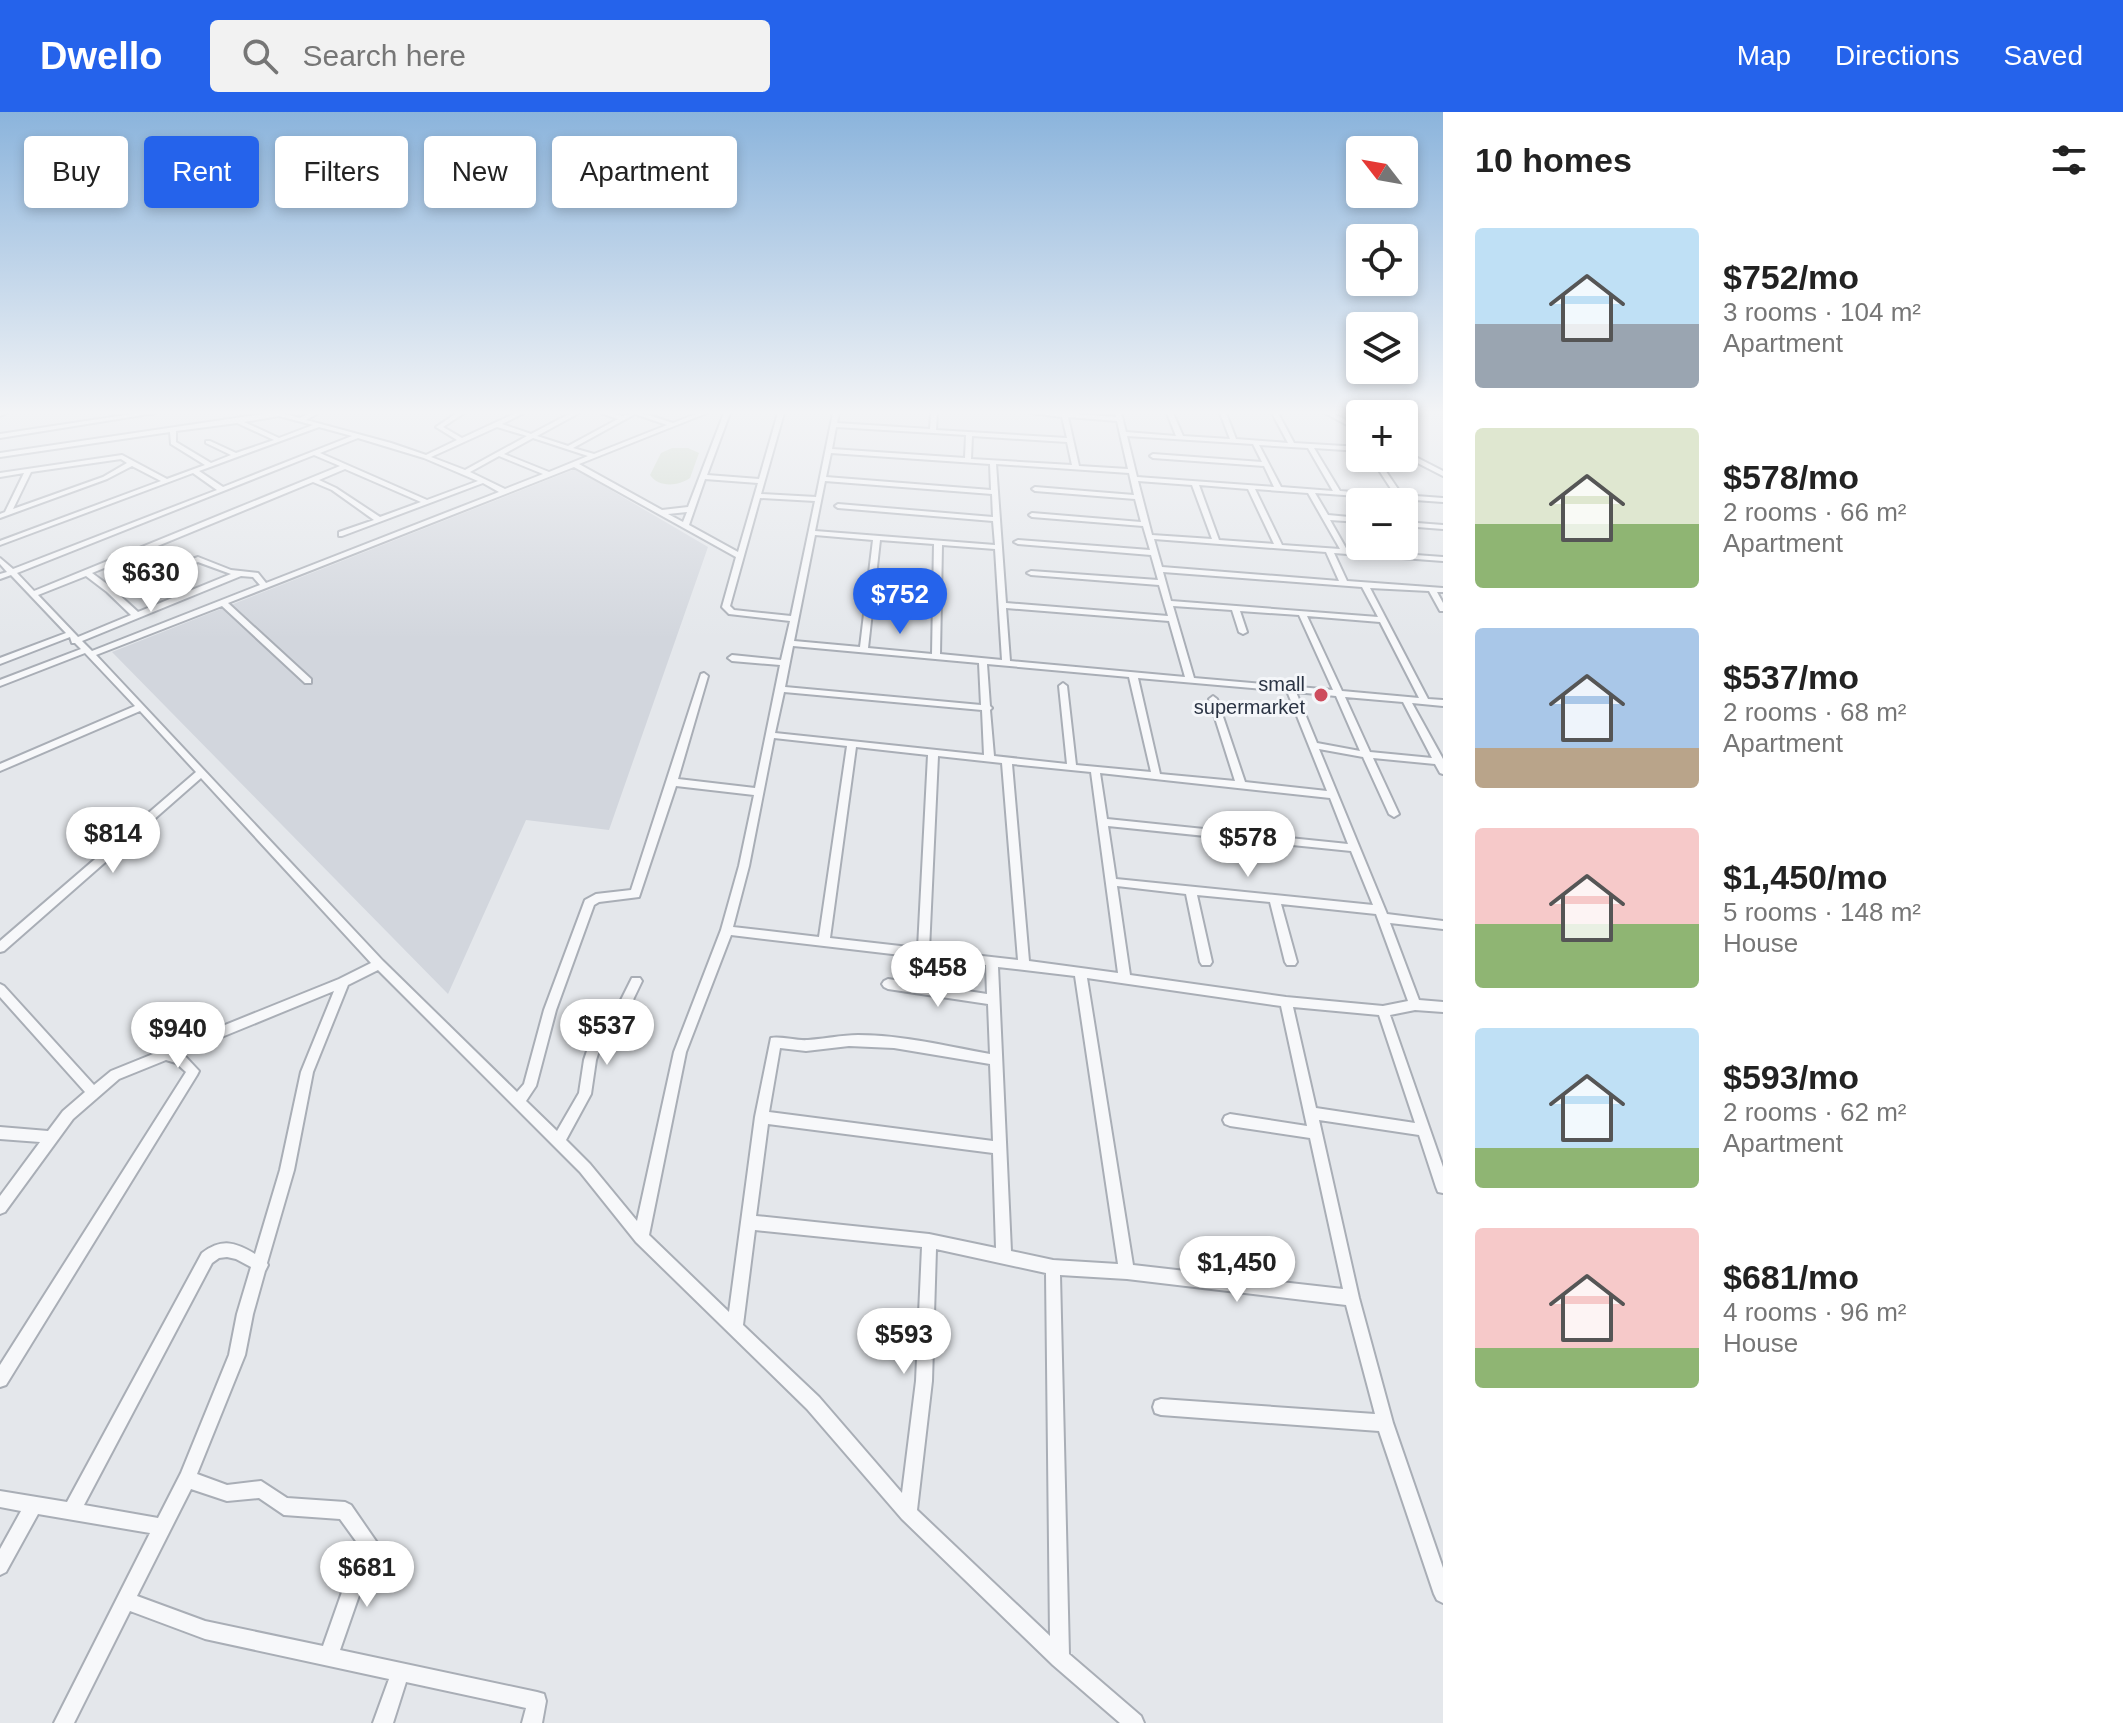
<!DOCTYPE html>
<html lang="en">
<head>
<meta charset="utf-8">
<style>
  :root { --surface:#fff; --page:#f2f2f2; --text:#222; --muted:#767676; --accent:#2563eb }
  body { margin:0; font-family:Helvetica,sans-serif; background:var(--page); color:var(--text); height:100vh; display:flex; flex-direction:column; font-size:30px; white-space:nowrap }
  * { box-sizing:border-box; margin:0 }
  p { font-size:26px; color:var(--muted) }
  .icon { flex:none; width:44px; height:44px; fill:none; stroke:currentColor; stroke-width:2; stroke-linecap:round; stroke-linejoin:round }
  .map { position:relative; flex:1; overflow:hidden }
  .side { display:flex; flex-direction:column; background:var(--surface); width:680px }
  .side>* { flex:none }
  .top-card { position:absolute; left:24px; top:24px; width:760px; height:72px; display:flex; gap:16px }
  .needle { width:52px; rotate:301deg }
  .tools { position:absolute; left:1346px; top:24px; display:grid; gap:16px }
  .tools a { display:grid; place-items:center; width:72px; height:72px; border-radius:8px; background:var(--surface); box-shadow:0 4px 12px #0003; font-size:40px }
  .price { position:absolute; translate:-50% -68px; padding:0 18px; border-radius:28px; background:#fff; color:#222; font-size:26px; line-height:52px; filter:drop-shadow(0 2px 4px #0008) }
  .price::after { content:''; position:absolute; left:50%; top:48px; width:24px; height:18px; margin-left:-12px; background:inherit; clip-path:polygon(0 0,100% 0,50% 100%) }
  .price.active { background:var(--accent); color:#fff }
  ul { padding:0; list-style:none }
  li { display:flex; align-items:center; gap:24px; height:200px; padding:0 32px }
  li span { display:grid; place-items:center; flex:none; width:224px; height:160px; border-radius:8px; color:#555 }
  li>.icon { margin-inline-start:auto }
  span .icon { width:96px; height:96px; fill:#fffc; stroke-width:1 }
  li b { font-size:34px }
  h2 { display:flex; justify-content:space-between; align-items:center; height:96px; padding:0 32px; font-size:34px }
  .pill { padding:0 28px; border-radius:8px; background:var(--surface); box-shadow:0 4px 12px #0003; font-size:28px; line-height:72px }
  .pill.active { background:var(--accent); color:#fff }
  header { display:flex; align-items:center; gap:48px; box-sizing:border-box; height:112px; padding:0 40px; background:var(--accent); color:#fff }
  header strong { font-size:38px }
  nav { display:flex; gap:44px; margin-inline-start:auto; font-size:28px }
  .search { width:560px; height:72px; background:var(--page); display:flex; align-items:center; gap:20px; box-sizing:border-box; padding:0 28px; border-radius:8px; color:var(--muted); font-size:30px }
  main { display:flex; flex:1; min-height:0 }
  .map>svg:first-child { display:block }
  .built { fill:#d2d6dd }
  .green { fill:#c9d5c5 }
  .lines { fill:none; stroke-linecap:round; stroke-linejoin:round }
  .minor-casing { stroke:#a9aeb6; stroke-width:4 }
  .minor { fill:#f7f8fa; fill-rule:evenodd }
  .poi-dot { fill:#cd4c5d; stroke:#f4f6f9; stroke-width:3 }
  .labels { text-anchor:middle; stroke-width:6; stroke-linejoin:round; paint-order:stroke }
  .far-poi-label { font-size:20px; fill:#2b3444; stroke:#f4f6f9; text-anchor:end }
</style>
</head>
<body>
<header>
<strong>Dwello</strong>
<div class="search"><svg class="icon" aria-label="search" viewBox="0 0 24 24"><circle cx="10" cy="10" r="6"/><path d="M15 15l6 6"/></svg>Search here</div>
<nav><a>Map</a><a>Directions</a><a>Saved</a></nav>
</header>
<main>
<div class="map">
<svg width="1443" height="1611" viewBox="0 0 1443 1611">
  <rect width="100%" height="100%" fill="#e4e7eb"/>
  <polygon class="built" points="575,357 708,435 609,718 526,708 448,882 112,540"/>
  <path class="green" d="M672 336H688L699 341 690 366C678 374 659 376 650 363L661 341Z"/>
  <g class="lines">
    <defs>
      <g id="minor">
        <polygon points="0,301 7,301 0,304"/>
        <polygon points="139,301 155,301 0,326 0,322"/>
        <path d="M270 301H281L300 306 310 301H318L306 308 391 331 426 343 457 328 436 315 457 301H464L443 315 462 326 516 301H524L502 312 531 322 571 301H579L537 324 568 334 618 307 601 301H612L623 304C640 297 656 306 673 311L698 301H707L579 352 662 398 688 395 724 301H730L707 363 759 367 778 301H784L761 382 816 385 833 301H839L837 311 930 317 931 301H937L936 318 1067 326 1062 305 1031 301H1065L1116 305 1115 301H1121L1126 320 1176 324 1167 301H1173L1183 324 1230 327 1220 301H1226L1236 327 1288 331 1272 301H1278L1294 331 1360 335V339L1314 336 1340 379 1395 383 1371 346H1377L1402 383 1443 386V390L1315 381 1328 403 1360 406V410L1330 408 1347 438 1443 445V449L1334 441 1347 469 1443 476V480H1437L1443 491V499H1440L1429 479 1370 476 1428 587 1443 588V594L1412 591 1443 647V662L1440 661 1435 652 1373 646 1399 702 1394 705 1389 702 1363 645 1319 637 1387 802 1443 809V817L1390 811 1419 888 1443 890V900L1415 898 1390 903 1443 1055V1081L1438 1080 1436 1075 1419 1023 1319 1008 1359 1186 1393 1311 1443 1456V1491L1437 1488 1434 1482 1379 1319 1161 1303 1155 1301 1153 1295 1155 1289 1161 1287 1375 1302 1346 1193 1127 1167 1060 1163 1069 1542 1141 1604 1144 1611H1120L1053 1553 902 1407 807 1297 636 1130 580 1060 378 858 348 873 313 960 294 1058 267 1151 268 1153 265 1159 253 1202 245 1243 197 1362 227 1373 261 1369 287 1386 345 1390 351 1393 380 1435 364 1469 340 1538 537 1580 544 1582 546 1589 542 1611H522L526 1596 406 1570 393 1611H373L389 1567 205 1527 130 1499 74 1611H54L150 1421 38 1402 6 1460 0 1463V1437L21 1399 0 1395V1379L67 1390 202 1141C222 1126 235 1130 255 1142L280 1058 301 960 334 879 180 942 184 943 199 959 197 963 6 1273 0 1275V1253L186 960 176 951 166 948 119 967 73 1007 5 1100 0 1102V1084L40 1030 0 1027V1015L48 1019 63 999 85 980 0 885V872L4 874 94 973 111 959 339 867 371 851 201 666 4 839 0 840V829L196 660 140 599 0 659V652L135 594 85 541 0 574V568L81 537 75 531H72L70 525 0 552V546L66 521 11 463 0 467V462L7 460 0 452V446L13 457 217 378 193 361 0 433V429L161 369 132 354 107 367 0 406V402L5 400 24 361 0 365V361L122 343 167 367 205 353 171 332 170 320 0 345V341ZM635 302 667 313 594 342 573 336ZM279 304 313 313 279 326 244 310ZM1068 305 1117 309 1128 357 1079 354ZM237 311 274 328 236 341 210 329H206V331L231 343 211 351 176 330V319ZM319 315 352 324 223 375 199 359ZM497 315 527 324 465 358 431 345ZM836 315 966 323 965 346 832 337ZM972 324 1067 330 1072 353 971 347ZM1127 324 1253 332 1262 350 1153 342 1150 344 1153 346 1264 354 1274 375 1137 365ZM358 326 424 346 478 369 427 388 320 341ZM533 326 588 344 549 360 504 342ZM1259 333 1308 336 1333 379 1281 375ZM831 341 990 352 991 378 826 365ZM314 343 340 354 34 479 17 461ZM499 344 543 362 505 377 470 360ZM121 347 127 351 103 365 13 397 31 360ZM996 352 1129 361 1134 383 1035 375 1032 377 1035 379 1135 387 1141 410 1032 401 1029 403 1032 405 1143 414 1150 438 1018 428 1014 430 1018 432 1151 443 1158 468 1031 459 1027 461 1031 463 1159 473 1168 504 1006 491ZM574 355 736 445 722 495 729 502 790 509 781 548 732 543 728 546 732 549 780 553 755 676 678 667 708 564 704 561 701 562 631 778 596 782 585 788 544 898 524 972 517 980 383 849 96 543 222 494 305 571H311V567L228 491ZM345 357 421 390 380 405 336 376 319 368ZM705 367 758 371 738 440 689 413ZM825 369 992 382 993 405 838 392 835 394 838 396 993 409 995 433 815 419ZM1138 369 1192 373 1212 427 1152 423ZM313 370 332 378 374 408 339 420V424H342L483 371 499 380 266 471 258 461 231 458 198 445 111 475 92 461ZM1199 373 1248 377 1274 432 1219 428ZM1255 377 1308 381 1340 437 1282 433ZM760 386 815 389 791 504 734 498 730 494ZM687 400 683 410 668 402ZM815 423 873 428 860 535 794 529ZM1154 427 1326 440 1339 469 1162 455ZM880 428 934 432 932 542 868 536ZM942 433 995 437 1002 548 940 542ZM198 450 231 462 138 500 115 479ZM1163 460 1362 475 1378 505 1171 489ZM86 464 107 480 131 503 78 525 38 483ZM241 464 253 465 260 473 92 539 82 529ZM1173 494 1232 498 1239 520 1243 522 1247 520 1240 499 1299 503 1333 578 1194 566ZM1006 496 1169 509 1185 565 1010 549ZM1307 504 1380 510 1419 586 1342 579ZM793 534 979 551 981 593 785 575ZM987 552 1129 565 1151 660 1076 653 1067 574 1063 571 1059 574 1067 652 994 644 990 598 992 596 990 594ZM1138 566 1287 579 1327 679 1245 670 1217 587 1213 584 1209 587 1235 669 1160 662ZM784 580 982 598 984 643 775 621ZM1296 580 1336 584 1360 639 1317 631ZM1345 585 1403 590 1432 646 1370 640ZM774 626 847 634 819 825 733 815 749 754ZM856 635 928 643 918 836 830 826ZM938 644 1002 651 1018 848 929 838ZM1012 652 1091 660 1118 861 1029 849ZM1100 661 1330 686 1348 732 1107 707ZM676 674 754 683 739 754 721 818 674 940 637 1109 590 1052 566 1028 591 982 596 948 602 929 630 894 642 869 640 866H632L621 888 591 927 584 948 579 981 557 1019 526 989 536 974 556 898 594 793 599 790 639 785ZM1108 714 1351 739 1373 793 1116 767ZM1117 774 1186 782 1200 850 1202 853H1210L1212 850 1197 783 1270 790 1285 850 1287 853H1295L1297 850 1281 792 1376 802 1408 889 1383 894 1286 885 1130 863ZM731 823 918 845 923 847 927 846 986 853 987 882 888 867 884 869 882 872 884 875 888 877 988 892 990 942C946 934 902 923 858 923 841 923 825 927 808 928 796 929 782 924 771 926L755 1005 729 1200 649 1123 686 940ZM998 855 1075 864 1118 1152 1053 1148 1011 1139ZM1087 866 1281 894 1307 1014 1230 1002 1225 1004 1223 1008 1225 1012 1230 1014 1310 1026 1343 1177 1133 1153ZM1293 895 1379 903 1415 1011 1316 996ZM849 934 894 936 990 952 993 1029 769 1000 780 936 806 939ZM768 1012 993 1041 996 1136 929 1122 756 1104ZM755 1118 922 1135 916 1269 902 1381 819 1285 743 1213ZM936 1137 1046 1161 1050 1524 917 1398 932 1269ZM227 1145 236 1147 251 1155 237 1202 229 1243 181 1361 158 1406 84 1393 212 1151 219 1146ZM191 1377 227 1389 259 1386 284 1403 340 1407 361 1436 347 1466 323 1534 205 1509 137 1484Z"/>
        <polygon points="1325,301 1333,301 1360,316 1360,320"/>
        <polygon points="1404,339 1443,359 1443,364 1404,344"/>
        <polygon points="1404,410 1443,413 1443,417 1404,414"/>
      </g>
    </defs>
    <use href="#minor" class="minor-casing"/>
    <use href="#minor" class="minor"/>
  </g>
  <linearGradient id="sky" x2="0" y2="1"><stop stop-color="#8bb4dc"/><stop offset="0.57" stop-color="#f3f4f6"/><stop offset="1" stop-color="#f3f4f6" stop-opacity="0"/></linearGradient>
  <rect width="1443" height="527" fill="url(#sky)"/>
  <circle class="poi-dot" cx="1321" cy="583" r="8"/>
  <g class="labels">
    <g class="far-poi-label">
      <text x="1305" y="579">small<tspan x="1305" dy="23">supermarket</tspan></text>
    </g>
  </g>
</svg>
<div class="tools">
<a><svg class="needle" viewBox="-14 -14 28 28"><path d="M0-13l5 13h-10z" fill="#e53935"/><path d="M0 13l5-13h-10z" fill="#767676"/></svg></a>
<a><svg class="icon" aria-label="locate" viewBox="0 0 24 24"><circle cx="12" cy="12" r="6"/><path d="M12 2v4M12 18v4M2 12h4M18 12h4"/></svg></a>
<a><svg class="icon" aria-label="layers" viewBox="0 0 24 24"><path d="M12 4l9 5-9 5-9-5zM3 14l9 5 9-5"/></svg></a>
<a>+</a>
<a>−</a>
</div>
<b class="price" style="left:151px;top:502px">$630</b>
<b class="price active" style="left:900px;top:524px">$752</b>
<b class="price" style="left:113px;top:763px">$814</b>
<b class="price" style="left:1248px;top:767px">$578</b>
<b class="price" style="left:938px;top:897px">$458</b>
<b class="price" style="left:607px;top:955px">$537</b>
<b class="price" style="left:178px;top:958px">$940</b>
<b class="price" style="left:1237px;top:1192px">$1,450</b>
<b class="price" style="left:904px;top:1264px">$593</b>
<b class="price" style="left:367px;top:1497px">$681</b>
<div class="top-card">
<a class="pill">Buy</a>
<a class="pill active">Rent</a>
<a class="pill">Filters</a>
<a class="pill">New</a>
<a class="pill">Apartment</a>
</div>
</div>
<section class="side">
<h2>10 homes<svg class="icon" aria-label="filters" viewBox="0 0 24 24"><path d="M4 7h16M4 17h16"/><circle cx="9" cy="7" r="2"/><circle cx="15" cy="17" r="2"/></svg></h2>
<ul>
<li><span style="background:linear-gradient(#bfe0f5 60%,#9aa5b1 0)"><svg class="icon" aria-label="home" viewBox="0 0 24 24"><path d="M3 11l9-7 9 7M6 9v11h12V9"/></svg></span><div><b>$752/mo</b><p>3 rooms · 104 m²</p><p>Apartment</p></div></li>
<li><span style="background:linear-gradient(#dfe7d0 60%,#8fb573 0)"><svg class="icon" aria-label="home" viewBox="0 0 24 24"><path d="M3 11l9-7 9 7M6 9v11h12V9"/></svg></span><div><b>$578/mo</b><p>2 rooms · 66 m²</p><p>Apartment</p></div></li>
<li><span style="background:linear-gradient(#a9c7e8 75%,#b9a48a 0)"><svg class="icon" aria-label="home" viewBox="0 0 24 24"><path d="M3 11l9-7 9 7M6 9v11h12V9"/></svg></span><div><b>$537/mo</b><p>2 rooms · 68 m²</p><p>Apartment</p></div></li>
<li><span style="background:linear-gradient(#f6c9c9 60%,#8fb573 0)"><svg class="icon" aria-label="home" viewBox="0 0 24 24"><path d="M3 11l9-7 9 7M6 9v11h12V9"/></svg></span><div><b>$1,450/mo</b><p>5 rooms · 148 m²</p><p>House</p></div></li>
<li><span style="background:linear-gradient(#bfe0f5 75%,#8fb573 0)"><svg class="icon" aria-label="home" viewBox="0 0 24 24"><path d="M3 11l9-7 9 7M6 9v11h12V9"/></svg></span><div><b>$593/mo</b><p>2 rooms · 62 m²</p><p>Apartment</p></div></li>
<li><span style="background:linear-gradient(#f6c9c9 75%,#8fb573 0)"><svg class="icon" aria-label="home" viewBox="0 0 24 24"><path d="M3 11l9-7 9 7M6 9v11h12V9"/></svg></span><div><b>$681/mo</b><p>4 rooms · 96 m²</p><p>House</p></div></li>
</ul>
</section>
</main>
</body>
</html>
